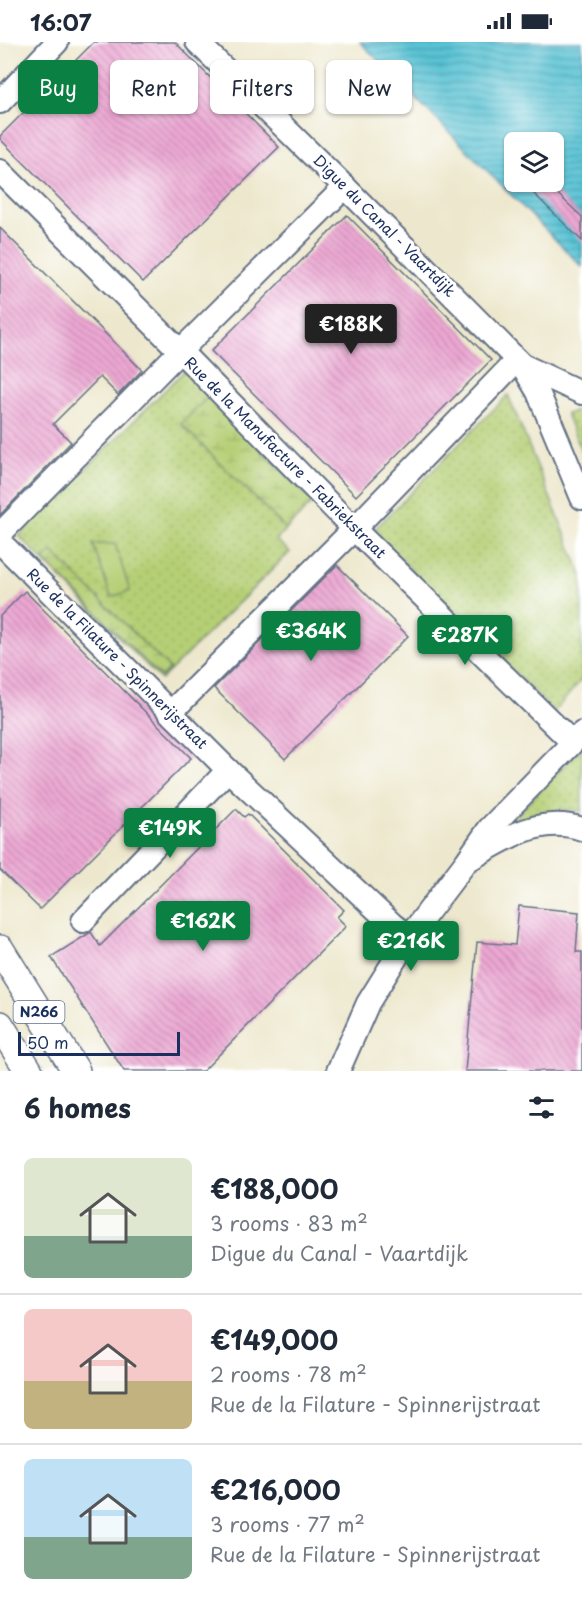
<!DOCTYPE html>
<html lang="en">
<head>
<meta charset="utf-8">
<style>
  :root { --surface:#fff; --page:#f6f6f7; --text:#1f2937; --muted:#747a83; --line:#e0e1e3; --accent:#0b8043 }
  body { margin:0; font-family:"Playpen Sans",sans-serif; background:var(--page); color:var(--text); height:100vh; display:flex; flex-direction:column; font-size:22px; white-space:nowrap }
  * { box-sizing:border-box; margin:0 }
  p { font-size:20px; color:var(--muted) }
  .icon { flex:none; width:33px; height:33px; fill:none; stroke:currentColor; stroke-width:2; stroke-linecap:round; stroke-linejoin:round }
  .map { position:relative; height:1029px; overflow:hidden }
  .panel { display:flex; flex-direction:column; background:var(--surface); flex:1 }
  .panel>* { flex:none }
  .banner { position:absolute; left:18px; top:18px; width:546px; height:54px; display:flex; gap:12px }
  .tools { position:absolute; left:504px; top:90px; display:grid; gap:12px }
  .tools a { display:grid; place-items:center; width:60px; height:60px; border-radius:9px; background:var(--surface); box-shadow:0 2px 4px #0004; font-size:30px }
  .scale { position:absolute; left:18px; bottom:15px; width:162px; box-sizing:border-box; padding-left:6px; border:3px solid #1b2f5e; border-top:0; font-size:16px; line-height:21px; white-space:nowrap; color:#1b2f5e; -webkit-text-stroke:4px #fff; paint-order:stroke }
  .price { position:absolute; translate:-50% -51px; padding:0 14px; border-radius:6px; background:var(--accent); color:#fff; font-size:20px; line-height:39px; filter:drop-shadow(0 2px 3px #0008) }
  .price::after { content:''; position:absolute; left:50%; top:36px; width:18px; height:14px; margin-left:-9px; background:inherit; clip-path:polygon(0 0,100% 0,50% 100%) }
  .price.current { background:#222; color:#fff }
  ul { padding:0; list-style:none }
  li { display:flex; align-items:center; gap:18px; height:150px; padding:0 24px }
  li+li { border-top:2px solid var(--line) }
  li span { display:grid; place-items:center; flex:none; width:168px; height:120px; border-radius:9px; color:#555 }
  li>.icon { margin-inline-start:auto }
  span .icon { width:72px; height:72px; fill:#fffc; stroke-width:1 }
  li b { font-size:26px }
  h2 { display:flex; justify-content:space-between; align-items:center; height:72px; padding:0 24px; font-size:26px }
  .tag { padding:0 21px; border-radius:9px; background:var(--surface); box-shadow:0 2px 4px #0004; font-size:21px; line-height:54px }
  .tag.current { background:var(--accent); color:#fff }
  .status { display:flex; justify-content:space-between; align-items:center; height:42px; padding:0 30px; background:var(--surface); direction:ltr }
  .status svg { height:16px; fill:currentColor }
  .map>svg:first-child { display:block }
  .green { fill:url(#green-dots); stroke:#687f69; stroke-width:1.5 }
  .wetland { fill:url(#wetland-marsh); stroke:#687f69; stroke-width:1.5 }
  .pitch { fill:#b5cf74; stroke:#687f69; stroke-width:1.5 }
  .water { fill:url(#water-rules); stroke:#3a7999; stroke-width:1.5; fill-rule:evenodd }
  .building { fill:url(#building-back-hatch) }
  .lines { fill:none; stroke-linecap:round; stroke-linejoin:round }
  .minor-casing { stroke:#647085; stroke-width:26 }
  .major-casing { stroke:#647085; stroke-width:30 }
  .minor { stroke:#fff; stroke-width:22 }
  .major { stroke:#fff; stroke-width:27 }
  .labels { text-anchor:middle; stroke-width:6; stroke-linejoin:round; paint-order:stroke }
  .shield { fill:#fff; stroke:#5f6d8e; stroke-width:1.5 }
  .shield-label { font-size:14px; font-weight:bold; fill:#1b2f5e }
  .street-label { font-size:15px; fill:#1b2f5e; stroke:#fff }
</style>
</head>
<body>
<div class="status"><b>16:07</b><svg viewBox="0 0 49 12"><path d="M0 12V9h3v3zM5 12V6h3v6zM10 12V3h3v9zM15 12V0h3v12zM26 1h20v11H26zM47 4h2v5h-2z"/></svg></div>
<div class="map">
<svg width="582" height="1029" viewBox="0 0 582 1029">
  <defs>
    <pattern id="green-dots" width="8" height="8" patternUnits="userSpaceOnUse" patternTransform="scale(1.5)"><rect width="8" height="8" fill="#b5cf74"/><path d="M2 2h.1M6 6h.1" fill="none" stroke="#9bb267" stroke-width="1.8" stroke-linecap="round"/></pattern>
    <pattern id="wetland-marsh" width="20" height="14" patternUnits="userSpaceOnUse" patternTransform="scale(1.5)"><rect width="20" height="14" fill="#b5cf74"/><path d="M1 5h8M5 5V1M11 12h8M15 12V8" fill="none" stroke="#9bb267"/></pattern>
    <pattern id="water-rules" width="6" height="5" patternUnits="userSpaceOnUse" patternTransform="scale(1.5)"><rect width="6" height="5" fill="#59c3d4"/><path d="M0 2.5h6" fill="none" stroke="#499faf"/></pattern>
    <pattern id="building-back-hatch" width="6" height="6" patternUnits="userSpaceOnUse" patternTransform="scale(1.5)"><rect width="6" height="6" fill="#eda8d3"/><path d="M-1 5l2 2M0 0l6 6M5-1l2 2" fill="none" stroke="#bf89ae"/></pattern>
  </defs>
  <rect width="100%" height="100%" fill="#fff"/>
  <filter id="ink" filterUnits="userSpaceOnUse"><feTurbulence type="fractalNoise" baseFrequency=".0167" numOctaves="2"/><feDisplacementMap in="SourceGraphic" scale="12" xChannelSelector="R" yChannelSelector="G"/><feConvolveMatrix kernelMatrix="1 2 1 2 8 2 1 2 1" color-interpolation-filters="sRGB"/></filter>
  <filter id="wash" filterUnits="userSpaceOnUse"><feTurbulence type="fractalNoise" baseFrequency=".008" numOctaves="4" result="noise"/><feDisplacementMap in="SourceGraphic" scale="24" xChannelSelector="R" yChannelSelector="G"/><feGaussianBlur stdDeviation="1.35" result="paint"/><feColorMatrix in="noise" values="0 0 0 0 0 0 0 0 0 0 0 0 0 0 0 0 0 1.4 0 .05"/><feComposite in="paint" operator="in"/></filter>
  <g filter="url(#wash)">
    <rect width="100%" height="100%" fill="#ede8cd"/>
    <g class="green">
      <polygon points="188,325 313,460 276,498 290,510 161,638 19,494"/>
      <polygon points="508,353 582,533 582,637 554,670 373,489"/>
      <polygon points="578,369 582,371 582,410 566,372"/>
      <path d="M582 705V769C551 766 530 769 504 786Z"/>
    </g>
    <g class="wetland">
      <polygon points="208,355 313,460 286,487 181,382"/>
      <polygon points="52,510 170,627 161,635 44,518"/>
    </g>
    <polygon class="pitch" points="93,502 115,502 130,549 111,555"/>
    <path class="water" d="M360 0H582V225ZM514 100H554V140H514Z"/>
    <g id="blocks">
      <g class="building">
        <polygon points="94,0 175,0 279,105 143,240 0,97 0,94"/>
        <polygon points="522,140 545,140 582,175 582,199"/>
        <polygon points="347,173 491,318 356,454 211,309"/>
        <polygon points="0,186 142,328 118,353 100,335 53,382 71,400 0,473"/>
        <polygon points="337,523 408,594 285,717 214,646"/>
        <polygon points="25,549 191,716 40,867 0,828 0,574"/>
        <polygon points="236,767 244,775 248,772 344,868 337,875 346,884 203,1029 124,1029 51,915 91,890 100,904"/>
        <polygon points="519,864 579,870 576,910 582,910 582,1029 465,1029 477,900 515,903"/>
      </g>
    </g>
  </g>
  <g filter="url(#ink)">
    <use href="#blocks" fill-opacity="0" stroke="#647085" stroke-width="1.5"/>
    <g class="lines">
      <defs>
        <g id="minor">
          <polyline points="197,0 345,145 522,323 582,351"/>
          <polyline points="0,60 57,0"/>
          <polyline points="0,129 180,309 354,487 572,700"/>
          <polyline points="522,323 538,350 582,456"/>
          <polyline points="0,492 180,309 345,145"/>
          <polyline points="6,506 228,728 393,883 409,895"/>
          <polyline points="170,671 354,487 517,318"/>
          <path d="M472 816C505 796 542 773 582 787"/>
          <polyline points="83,879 228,728"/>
          <polyline points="338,1029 368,961 409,895 466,820 489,787 582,691"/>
        </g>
        <g id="major">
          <polyline points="0,907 76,1029"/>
          <polyline points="0,983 29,1029"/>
        </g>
      </defs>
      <use href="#minor" class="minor-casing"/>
      <use href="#major" class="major-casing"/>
      <use href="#minor" class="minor"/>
      <use href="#major" class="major"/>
    </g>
  </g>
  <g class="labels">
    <rect class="shield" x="13.5" y="959" width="51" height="22" rx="4.5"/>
    <g class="shield-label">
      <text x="39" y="975">N266</text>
    </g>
    <g class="street-label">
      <text transform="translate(384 184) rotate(45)" y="5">Digue du Canal - Vaartdijk</text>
      <text transform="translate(285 416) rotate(45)" y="5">Rue de la Manufacture - Fabriekstraat</text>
      <text transform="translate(117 617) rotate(45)" y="5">Rue de la Filature - Spinnerijstraat</text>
    </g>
  </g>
</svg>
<div class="tools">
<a><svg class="icon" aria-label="layers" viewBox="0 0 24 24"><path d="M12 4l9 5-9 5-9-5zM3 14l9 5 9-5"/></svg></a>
</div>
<div class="scale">50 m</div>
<b class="price current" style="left:351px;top:313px">€188K</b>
<b class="price" style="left:311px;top:620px">€364K</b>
<b class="price" style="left:465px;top:624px">€287K</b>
<b class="price" style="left:170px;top:817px">€149K</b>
<b class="price" style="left:203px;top:910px">€162K</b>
<b class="price" style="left:411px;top:930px">€216K</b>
<div class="banner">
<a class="tag current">Buy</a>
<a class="tag">Rent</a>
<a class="tag">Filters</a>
<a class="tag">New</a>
</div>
</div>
<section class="panel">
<h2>6 homes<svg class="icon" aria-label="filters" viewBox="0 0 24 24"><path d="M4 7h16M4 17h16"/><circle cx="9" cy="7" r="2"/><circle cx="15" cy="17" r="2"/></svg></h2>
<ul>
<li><span style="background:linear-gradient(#dfe7d0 65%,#7fa58c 0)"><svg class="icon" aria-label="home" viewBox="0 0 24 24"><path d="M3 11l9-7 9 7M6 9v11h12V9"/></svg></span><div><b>€188,000</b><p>3 rooms · 83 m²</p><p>Digue du Canal - Vaartdijk</p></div></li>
<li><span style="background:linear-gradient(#f6c9c9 60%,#c2b280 0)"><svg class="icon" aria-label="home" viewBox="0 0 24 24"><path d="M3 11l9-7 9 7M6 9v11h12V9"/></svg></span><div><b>€149,000</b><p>2 rooms · 78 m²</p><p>Rue de la Filature - Spinnerijstraat</p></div></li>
<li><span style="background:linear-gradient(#bfe0f5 65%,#7fa58c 0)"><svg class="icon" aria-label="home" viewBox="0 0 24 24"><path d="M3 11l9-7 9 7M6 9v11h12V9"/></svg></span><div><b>€216,000</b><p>3 rooms · 77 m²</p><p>Rue de la Filature - Spinnerijstraat</p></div></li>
</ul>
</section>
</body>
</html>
